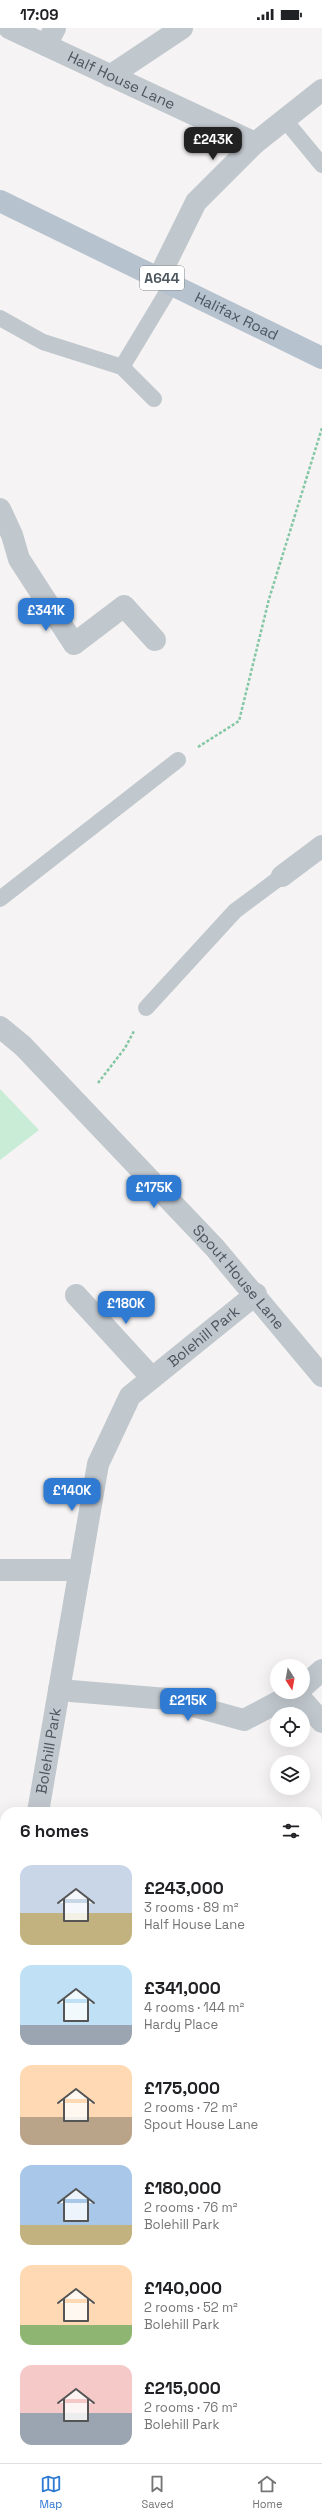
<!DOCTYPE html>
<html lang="en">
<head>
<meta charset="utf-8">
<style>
  :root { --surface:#fff; --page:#f2f2f2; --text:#202124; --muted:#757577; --line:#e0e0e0; --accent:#2f7ad2 }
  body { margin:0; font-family:"Space Grotesk",sans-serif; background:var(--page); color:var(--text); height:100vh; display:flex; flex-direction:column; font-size:15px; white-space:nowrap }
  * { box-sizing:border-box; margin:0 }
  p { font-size:13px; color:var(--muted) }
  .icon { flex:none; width:22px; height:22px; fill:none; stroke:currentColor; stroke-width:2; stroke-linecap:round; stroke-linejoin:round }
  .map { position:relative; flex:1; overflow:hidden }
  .sheet { position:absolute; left:0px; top:1779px; width:322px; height:656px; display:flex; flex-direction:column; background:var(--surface); border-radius:16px 16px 0 0; box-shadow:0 4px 16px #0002 }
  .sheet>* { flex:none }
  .needle { width:26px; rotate:169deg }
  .fabs { position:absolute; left:270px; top:1631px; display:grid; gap:8px }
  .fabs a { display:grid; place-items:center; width:40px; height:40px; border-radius:50%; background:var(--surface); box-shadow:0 4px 16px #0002; font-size:20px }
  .price { position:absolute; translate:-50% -34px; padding:0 9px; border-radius:8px; background:var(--accent); color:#fff; font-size:13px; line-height:26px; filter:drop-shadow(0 1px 2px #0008) }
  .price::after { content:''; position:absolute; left:50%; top:24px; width:12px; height:9px; margin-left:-6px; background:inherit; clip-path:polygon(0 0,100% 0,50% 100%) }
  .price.on { background:#222; color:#fff }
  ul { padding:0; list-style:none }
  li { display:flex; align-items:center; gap:12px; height:100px; padding:0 20px }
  li span { display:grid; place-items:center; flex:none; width:112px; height:80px; border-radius:12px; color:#555 }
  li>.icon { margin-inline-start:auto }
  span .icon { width:48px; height:48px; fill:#fffc; stroke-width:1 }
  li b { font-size:17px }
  h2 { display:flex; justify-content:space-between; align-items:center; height:48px; padding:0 20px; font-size:17px }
  .status { display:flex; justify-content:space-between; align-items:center; height:28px; padding:0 20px; background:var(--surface); direction:ltr }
  .status svg { height:11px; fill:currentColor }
  .tab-bar { display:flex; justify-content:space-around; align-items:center; height:56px; border-top:1px solid var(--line); background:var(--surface); font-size:11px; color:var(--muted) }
  .tab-bar a { display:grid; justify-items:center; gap:2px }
  .tab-bar .on { color:var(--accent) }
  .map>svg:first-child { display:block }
  .green { fill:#c8ecd5 }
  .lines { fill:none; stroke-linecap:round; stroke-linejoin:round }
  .path { stroke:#83c7a4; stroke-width:2.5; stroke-dasharray:3 2; stroke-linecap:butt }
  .service { stroke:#c0c7cd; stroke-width:16 }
  .minor { stroke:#c0c7cd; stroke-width:22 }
  .primary { stroke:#b6c2ce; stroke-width:22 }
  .labels { text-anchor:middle; stroke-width:4; stroke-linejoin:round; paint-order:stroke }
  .shield { fill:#fff; stroke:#82898e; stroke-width:1 }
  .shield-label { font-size:14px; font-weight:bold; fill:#4c565e }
  .street-label { font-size:15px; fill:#4c565e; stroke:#fff }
</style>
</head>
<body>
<div class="status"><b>17:09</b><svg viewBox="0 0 49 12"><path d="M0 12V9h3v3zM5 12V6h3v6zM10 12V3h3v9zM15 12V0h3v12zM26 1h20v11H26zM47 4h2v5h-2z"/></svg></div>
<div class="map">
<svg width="322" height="2435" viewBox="0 0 322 2435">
  <rect width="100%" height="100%" fill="#f5f3f3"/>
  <g class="green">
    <polygon points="0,1061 39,1102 0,1132"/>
    <polygon points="322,2378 322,2435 296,2435 298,2430 317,2430 317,2387"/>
  </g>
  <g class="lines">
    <g class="path">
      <polyline points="198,719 239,693 269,571 322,400"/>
      <polyline points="98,1055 125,1020 134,1003"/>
    </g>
    <g class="service">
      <polyline points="284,91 322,137"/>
      <polyline points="0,290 43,314 122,339 172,256"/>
      <polyline points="122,339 154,371"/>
      <polyline points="0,871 178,732"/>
      <polyline points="146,980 235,883 282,848"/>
    </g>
    <g class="minor">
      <path id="s1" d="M9 0 255 115"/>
      <polyline points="46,17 55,0"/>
      <polyline points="110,48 182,0"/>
      <polyline points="159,249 196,174 255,115 322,62"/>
      <polyline points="0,481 12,507 19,531 74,616 124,578 155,612"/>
      <polyline points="282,848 322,818"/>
      <path id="s2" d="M0 999 23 1018 215 1220 322 1348"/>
      <polyline points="76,1267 152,1350"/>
      <polyline points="0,1542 80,1542"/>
      <polyline points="303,1659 322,1642"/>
      <polyline points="59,1662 167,1671 244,1692 297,1664"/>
      <polyline points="296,1665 322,1694"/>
      <path id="s3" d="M38 1784 98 1436 130 1368 256 1266"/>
      <polyline points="0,1832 5,1833"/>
      <polyline points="317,2050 322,2043"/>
      <polyline points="0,2198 5,2195"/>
      <polyline points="0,2255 5,2262"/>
      <polyline points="317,2327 322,2319"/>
      <polyline points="267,2435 269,2430"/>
    </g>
    <path class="primary" id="s4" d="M0 173 322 330"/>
  </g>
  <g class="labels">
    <rect class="shield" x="140" y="238" width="44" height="24" rx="3"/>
    <g class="shield-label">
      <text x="162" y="255">A644</text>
    </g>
    <g class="street-label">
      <text dy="5" stroke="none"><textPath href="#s1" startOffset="124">Half House Lane</textPath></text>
      <text dy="5" stroke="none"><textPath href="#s4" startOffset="263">Halifax Road</textPath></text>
      <text dy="5" stroke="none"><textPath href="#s2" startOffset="346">Spout House Lane</textPath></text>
      <text dy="5" stroke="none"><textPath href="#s3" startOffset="523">Bolehill Park</textPath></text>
      <text dy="5" stroke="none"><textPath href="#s3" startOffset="62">Bolehill Park</textPath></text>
    </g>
  </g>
</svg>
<div class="fabs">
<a><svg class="needle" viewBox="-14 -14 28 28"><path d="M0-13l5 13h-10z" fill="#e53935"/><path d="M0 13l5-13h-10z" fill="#757577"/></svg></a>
<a><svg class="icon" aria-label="locate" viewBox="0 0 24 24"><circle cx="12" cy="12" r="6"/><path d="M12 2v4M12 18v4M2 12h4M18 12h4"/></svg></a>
<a><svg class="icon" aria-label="layers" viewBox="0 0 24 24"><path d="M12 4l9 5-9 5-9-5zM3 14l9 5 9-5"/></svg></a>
</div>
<b class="price on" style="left:213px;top:133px">£243K</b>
<b class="price" style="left:46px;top:604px">£341K</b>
<b class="price" style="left:154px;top:1181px">£175K</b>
<b class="price" style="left:126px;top:1297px">£180K</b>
<b class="price" style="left:72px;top:1484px">£140K</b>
<b class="price" style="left:188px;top:1694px">£215K</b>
<section class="sheet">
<h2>6 homes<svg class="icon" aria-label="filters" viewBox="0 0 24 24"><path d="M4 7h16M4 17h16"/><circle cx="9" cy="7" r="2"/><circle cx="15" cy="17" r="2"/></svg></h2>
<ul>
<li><span style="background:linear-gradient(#c9d6e8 60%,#c2b280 0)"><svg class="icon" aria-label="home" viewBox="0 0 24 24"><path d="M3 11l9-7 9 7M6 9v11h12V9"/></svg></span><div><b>£243,000</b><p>3 rooms · 89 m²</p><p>Half House Lane</p></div></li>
<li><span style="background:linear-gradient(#bfe0f5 75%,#9aa5b1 0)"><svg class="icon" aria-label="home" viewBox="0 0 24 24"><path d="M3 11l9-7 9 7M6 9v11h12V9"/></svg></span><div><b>£341,000</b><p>4 rooms · 144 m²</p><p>Hardy Place</p></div></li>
<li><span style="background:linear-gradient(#ffd9b3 65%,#b9a48a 0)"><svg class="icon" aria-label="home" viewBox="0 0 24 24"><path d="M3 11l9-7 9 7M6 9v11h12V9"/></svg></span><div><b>£175,000</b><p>2 rooms · 72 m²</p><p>Spout House Lane</p></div></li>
<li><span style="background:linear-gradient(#a9c7e8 75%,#c2b280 0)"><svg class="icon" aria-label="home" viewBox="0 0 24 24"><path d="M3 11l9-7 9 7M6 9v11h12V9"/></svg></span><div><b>£180,000</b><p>2 rooms · 76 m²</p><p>Bolehill Park</p></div></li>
<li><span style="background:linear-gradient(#ffd9b3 75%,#8fb573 0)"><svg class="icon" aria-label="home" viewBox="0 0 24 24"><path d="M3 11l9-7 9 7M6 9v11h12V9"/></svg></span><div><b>£140,000</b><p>2 rooms · 52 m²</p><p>Bolehill Park</p></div></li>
<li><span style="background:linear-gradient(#f6c9c9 60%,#9aa5b1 0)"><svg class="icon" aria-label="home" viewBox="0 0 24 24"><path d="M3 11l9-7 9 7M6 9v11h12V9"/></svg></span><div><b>£215,000</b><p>2 rooms · 76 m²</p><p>Bolehill Park</p></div></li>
</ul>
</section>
</div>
<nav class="tab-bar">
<a class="on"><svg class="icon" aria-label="map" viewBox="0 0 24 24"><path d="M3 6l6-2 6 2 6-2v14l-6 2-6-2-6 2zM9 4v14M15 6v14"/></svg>Map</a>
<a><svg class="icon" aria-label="saved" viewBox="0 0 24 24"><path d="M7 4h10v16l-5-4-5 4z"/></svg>Saved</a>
<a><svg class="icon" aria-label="home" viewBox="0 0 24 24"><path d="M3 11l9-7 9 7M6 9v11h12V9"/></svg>Home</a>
</nav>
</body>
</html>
